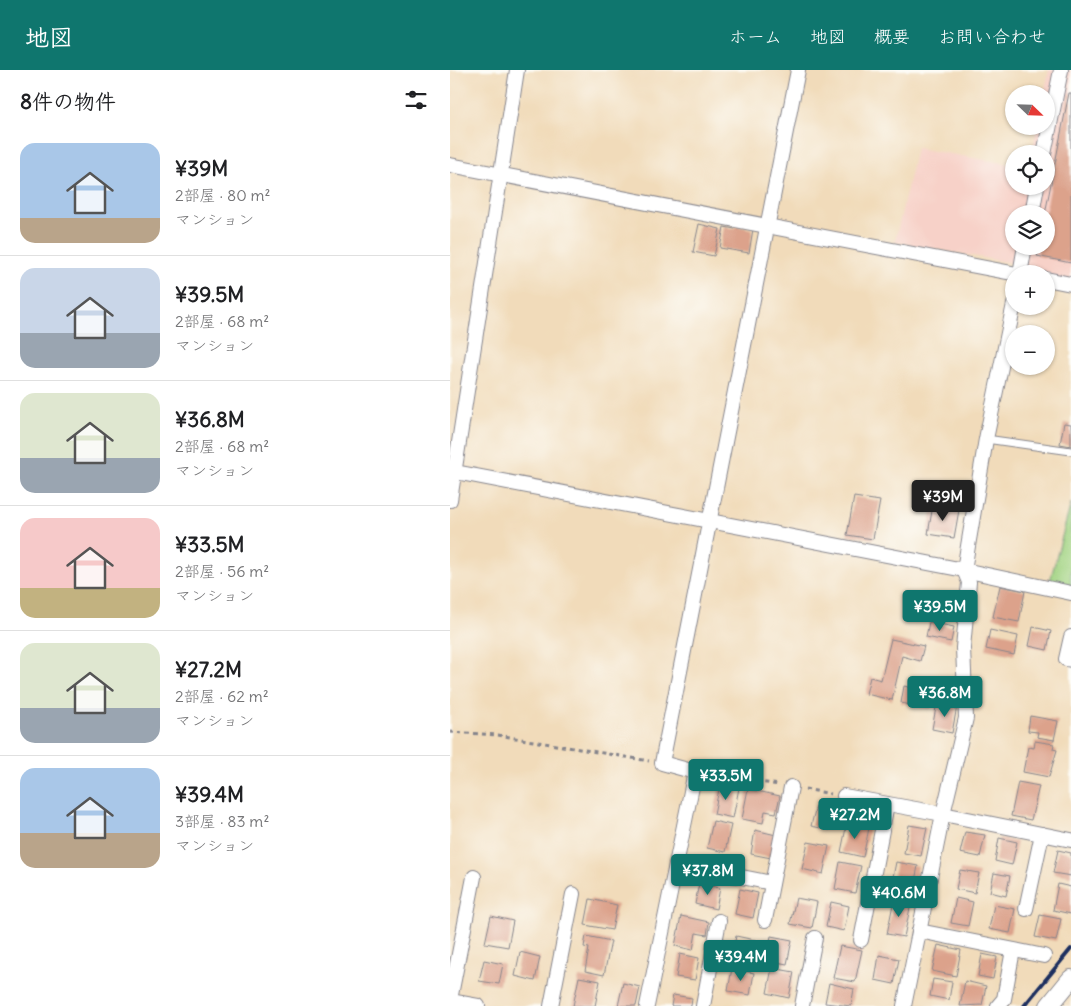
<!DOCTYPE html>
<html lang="ja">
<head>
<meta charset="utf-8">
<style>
  :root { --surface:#fff; --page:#f6f6f6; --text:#202124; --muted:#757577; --line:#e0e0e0; --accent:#0f766e }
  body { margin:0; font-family:Delius,"Klee One",sans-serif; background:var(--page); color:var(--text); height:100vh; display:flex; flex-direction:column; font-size:19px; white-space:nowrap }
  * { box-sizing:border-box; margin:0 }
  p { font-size:16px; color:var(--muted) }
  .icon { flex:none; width:28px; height:28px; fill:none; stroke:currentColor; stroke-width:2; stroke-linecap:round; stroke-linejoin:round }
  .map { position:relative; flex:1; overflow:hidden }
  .sheet { display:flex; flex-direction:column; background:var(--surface); width:450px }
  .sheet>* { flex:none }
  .needle { width:32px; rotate:113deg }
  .controls { position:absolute; left:555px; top:15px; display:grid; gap:10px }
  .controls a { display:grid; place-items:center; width:50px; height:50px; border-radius:50%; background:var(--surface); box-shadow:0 1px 4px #0004; font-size:25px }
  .price { position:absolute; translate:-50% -42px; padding:0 11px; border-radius:5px; background:var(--accent); color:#fff; font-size:16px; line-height:32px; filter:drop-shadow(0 1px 2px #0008) }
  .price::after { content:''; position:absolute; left:50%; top:30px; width:15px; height:11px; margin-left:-8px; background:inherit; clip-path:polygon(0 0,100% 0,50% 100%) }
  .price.current { background:#222; color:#fff }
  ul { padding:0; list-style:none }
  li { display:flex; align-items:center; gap:15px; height:125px; padding:0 20px }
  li+li { border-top:1px solid var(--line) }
  li span { display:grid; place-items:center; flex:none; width:140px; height:100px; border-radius:15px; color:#555 }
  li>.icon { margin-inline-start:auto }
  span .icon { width:60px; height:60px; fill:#fffc; stroke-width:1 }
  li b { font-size:21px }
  h2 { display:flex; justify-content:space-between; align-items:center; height:60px; padding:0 20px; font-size:21px }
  header { display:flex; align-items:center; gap:30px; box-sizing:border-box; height:70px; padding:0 25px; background:var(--accent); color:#fff }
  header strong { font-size:24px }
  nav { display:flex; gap:28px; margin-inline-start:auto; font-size:18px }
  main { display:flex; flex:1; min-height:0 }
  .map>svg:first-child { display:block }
  .built { fill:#f7d1c8; fill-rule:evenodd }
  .green { fill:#a2d382; stroke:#5e8170 }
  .building { fill:#dca28b }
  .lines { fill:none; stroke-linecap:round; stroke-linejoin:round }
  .service-casing { stroke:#86858c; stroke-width:9 }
  .minor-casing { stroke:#86858c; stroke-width:16 }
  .tertiary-casing { stroke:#86858c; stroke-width:20 }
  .path { stroke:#86858c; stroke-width:3; stroke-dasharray:4 4; stroke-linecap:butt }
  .service { stroke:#fff; stroke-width:7 }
  .minor { stroke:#fff; stroke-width:14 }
  .tertiary { stroke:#fff; stroke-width:18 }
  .rail { stroke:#1b2f5e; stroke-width:4 }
</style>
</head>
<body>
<header>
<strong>地図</strong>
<nav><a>ホーム</a><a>地図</a><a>概要</a><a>お問い合わせ</a></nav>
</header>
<main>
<section class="sheet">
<h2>8件の物件<svg class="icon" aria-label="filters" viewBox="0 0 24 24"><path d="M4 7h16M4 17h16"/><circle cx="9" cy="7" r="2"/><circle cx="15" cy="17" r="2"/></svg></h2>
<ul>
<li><span style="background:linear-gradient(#a9c7e8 75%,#b9a48a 0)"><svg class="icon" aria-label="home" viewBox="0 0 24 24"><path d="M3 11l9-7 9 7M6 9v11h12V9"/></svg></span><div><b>¥39M</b><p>2部屋 · 80 m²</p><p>マンション</p></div></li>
<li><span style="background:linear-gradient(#c9d6e8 65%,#9aa5b1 0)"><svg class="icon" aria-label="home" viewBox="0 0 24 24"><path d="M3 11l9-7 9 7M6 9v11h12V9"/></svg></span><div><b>¥39.5M</b><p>2部屋 · 68 m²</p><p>マンション</p></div></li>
<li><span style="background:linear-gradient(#dfe7d0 65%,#9aa5b1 0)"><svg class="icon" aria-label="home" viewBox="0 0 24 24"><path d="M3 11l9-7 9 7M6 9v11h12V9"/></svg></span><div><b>¥36.8M</b><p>2部屋 · 68 m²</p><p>マンション</p></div></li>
<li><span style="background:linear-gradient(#f6c9c9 70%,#c2b280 0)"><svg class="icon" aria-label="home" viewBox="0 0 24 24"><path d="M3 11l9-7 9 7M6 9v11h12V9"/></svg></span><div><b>¥33.5M</b><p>2部屋 · 56 m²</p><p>マンション</p></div></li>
<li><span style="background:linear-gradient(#dfe7d0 65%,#9aa5b1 0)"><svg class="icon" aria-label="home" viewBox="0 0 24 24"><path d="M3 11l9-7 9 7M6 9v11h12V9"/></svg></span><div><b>¥27.2M</b><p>2部屋 · 62 m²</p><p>マンション</p></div></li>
<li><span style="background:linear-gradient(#a9c7e8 65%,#b9a48a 0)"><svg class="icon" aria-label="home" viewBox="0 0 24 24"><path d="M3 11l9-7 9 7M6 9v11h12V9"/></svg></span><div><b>¥39.4M</b><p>3部屋 · 83 m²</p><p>マンション</p></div></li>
</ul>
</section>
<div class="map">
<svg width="621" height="936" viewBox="0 0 621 936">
  <rect width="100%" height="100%" fill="#fdfcf7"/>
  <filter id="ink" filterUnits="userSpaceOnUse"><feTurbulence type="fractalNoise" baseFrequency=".02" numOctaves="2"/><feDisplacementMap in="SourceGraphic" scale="10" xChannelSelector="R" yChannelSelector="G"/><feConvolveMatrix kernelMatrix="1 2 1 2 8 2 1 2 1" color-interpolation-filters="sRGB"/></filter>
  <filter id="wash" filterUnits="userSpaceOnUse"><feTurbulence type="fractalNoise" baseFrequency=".0096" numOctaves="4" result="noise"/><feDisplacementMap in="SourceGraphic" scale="20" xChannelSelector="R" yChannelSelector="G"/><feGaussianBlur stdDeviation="1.12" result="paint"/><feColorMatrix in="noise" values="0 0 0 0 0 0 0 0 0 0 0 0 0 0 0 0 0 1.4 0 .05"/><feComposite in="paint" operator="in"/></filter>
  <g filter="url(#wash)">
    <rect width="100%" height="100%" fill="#f1dbba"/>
    <path class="built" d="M599 0H621V222L596 217V204H564V210H560L562 193 445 172 466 78 564 95V116H596V84H582L587 56H596V24H594ZM564 144H596V176H564Z"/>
    <polygon class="green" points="621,433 621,516 600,511"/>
    <g id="blocks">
      <g class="building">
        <polygon points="619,23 621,23 621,193 587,186 589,176 596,176 595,144"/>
        <polygon points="249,154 270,159 264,186 243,182"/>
        <polygon points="286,156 303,159 299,183 270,178 274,157 285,159"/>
        <polygon points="614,353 621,354 621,376 610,374"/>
        <polygon points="404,427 430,431 423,469 397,465"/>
        <polygon points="483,435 509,440 504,468 478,464"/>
        <polygon points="550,516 575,521 569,552 543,547"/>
        <polygon points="479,552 504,557 501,572 476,567"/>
        <polygon points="583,557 601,561 597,580 579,576"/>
        <polygon points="540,560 568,566 564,585 536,579"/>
        <polygon points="441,569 474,576 470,591 452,586 442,630 416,624 420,607 431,610"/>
        <polygon points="454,616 484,623 480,639 451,633"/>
        <polygon points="487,632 507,636 502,663 482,659"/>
        <polygon points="580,646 608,651 604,670 587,667 588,662 578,661"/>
        <polygon points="585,671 604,674 603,679 607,680 599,707 573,702 578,677 584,678"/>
        <polygon points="568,712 589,716 581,750 561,746"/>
        <polygon points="270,714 289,718 283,748 264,744"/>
        <polygon points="298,719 330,726 326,743 315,741 313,753 292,749"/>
        <polygon points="366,736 385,740 380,760 361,756"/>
        <polygon points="263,751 281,755 275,782 257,778"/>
        <polygon points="397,753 419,758 413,787 391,782"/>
        <polygon points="459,755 477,758 471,786 454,783"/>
        <polygon points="305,760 326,765 321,788 301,784"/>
        <polygon points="515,762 535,765 530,787 510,783"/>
        <polygon points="549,768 567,772 562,795 545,791"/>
        <polygon points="358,772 379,776 373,804 352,799"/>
        <polygon points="608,780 621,783 621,806 603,803"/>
        <polygon points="390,792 411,796 405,823 385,819"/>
        <polygon points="446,792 468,796 464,816 442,812"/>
        <polygon points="510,800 529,803 525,823 506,819"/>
        <polygon points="544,803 560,806 556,826 540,822"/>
        <polygon points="249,813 270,818 266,839 245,834"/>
        <polygon points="608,814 621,817 621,844 603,840"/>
        <polygon points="290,819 308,823 303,848 285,844"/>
        <polygon points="346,828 367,832 362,858 340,854"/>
        <polygon points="506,828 523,832 518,856 501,853"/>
        <polygon points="140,829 167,835 162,860 135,855"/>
        <polygon points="444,829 461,833 454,867 437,864"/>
        <polygon points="381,832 399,836 394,861 376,857"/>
        <polygon points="544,835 565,839 560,863 539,859"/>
        <polygon points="590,845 611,849 606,871 585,867"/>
        <polygon points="41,846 63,851 58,877 35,873"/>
        <polygon points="231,846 259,852 257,865 246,863 243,880 225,876"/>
        <polygon points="136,866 161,871 154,905 135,901 139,878 134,877"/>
        <polygon points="286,866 305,870 301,890 282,886"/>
        <polygon points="321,866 342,870 337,894 316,890"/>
        <polygon points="488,875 511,880 506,906 482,901"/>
        <polygon points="390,876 412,880 405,912 383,908"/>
        <polygon points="70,882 90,887 85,911 65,906"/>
        <polygon points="230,884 249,888 245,910 226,907"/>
        <polygon points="532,884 547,887 543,909 528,906"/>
        <polygon points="429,885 449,889 444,914 425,910"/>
        <polygon points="34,890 53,894 49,914 29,911"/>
        <polygon points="282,898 304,903 300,925 278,921"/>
        <polygon points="322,898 344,902 339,928 317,923"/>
        <polygon points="129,907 150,911 145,936 123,936"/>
        <polygon points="483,909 502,912 499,930 480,926"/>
        <polygon points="515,911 536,916 532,935 510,936"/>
        <polygon points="173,913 190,917 186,936 168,936"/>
        <polygon points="379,913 404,919 401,936 375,933"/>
        <polygon points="223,925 242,928 241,936 221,936"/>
      </g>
    </g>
  </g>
  <g filter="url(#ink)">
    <use href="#blocks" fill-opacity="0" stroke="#86858c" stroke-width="1"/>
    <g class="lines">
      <defs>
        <polyline id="service" points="536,369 621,381"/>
        <g id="minor">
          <polyline points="594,84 611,0"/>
          <polyline points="0,95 567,204"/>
          <polyline points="582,144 587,116"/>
          <polyline points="570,204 575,176"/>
          <polyline points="596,209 621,214"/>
          <polyline points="0,401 514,500 621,523"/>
          <polyline points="0,430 67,0"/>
          <polyline points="621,567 616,589 621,590"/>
          <polyline points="394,726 493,744 516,648 513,578 519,512 514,500 536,369 564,234"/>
          <polyline points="226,794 322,813"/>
          <polyline points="576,839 592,764"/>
          <polyline points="315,850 341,717"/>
          <polyline points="469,861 594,886"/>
          <polyline points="411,870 437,734"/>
          <polyline points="0,930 24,807"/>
          <polyline points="0,931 28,936"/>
          <polyline points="101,936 123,824"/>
          <polyline points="197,936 245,702 212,693 348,0"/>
          <polyline points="253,936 269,851"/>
          <polyline points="352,936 365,868"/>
          <polyline points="454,936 493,744 621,770"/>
          <polyline points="548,936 554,929 563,880"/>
        </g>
        <polyline id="tertiary" points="599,936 621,909"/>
      </defs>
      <use href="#service" class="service-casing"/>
      <use href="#minor" class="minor-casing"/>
      <use href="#tertiary" class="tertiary-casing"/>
      <g class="path">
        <polyline points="0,662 48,665 199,691"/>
        <polyline points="259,704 329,715"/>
        <polyline points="355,719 381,724"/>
      </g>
      <use href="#service" class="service"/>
      <use href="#minor" class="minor"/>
      <use href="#tertiary" class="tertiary"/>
      <polyline class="rail" points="574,936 621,879"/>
    </g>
  </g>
</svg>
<div class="controls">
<a><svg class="needle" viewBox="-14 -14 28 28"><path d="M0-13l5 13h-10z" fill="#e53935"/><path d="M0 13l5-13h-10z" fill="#757577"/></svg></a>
<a><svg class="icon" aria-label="locate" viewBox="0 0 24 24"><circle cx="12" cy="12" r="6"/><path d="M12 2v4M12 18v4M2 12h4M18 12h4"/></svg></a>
<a><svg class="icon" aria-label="layers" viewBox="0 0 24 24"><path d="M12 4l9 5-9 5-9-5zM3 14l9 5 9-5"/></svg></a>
<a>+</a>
<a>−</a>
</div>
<b class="price current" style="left:493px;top:452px">¥39M</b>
<b class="price" style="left:490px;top:562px">¥39.5M</b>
<b class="price" style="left:495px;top:648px">¥36.8M</b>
<b class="price" style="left:276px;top:731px">¥33.5M</b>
<b class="price" style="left:405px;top:770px">¥27.2M</b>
<b class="price" style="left:258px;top:826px">¥37.8M</b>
<b class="price" style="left:449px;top:848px">¥40.6M</b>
<b class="price" style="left:291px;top:912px">¥39.4M</b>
</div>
</main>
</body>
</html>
